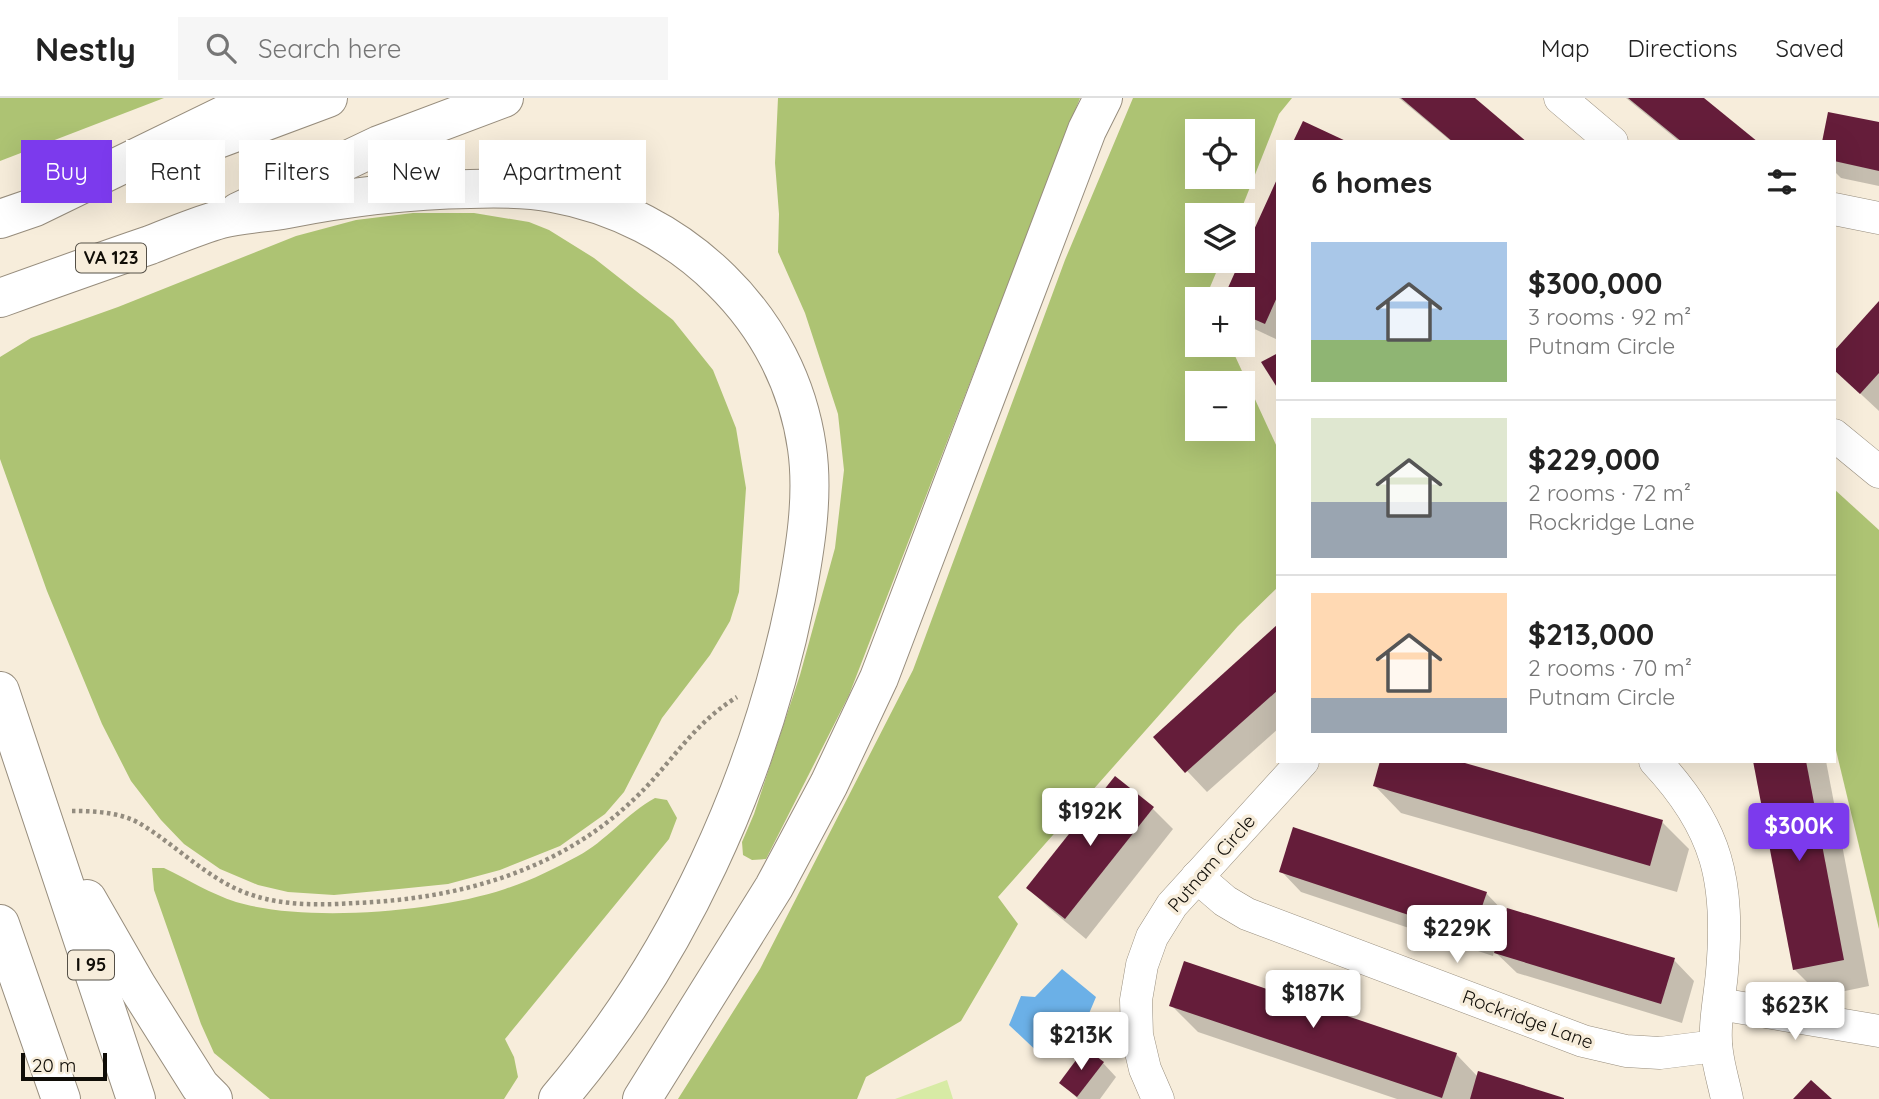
<!DOCTYPE html>
<html lang="en">
<head>
<meta charset="utf-8">
<style>
  :root { --surface:#fff; --page:#f6f6f6; --text:#222; --muted:#767676; --line:#e0e0e0; --accent:#7c3aed }
  body { margin:0; font-family:Quicksand,sans-serif; background:var(--page); color:var(--text); height:100vh; display:flex; flex-direction:column; font-size:26px; white-space:nowrap }
  * { box-sizing:border-box; margin:0 }
  p { font-size:23px; color:var(--muted) }
  .icon { flex:none; width:38px; height:38px; fill:none; stroke:currentColor; stroke-width:2; stroke-linecap:round; stroke-linejoin:round }
  .map { position:relative; flex:1; overflow:hidden }
  .side { position:absolute; left:1276px; top:42px; width:560px; height:623px; display:flex; flex-direction:column; background:var(--surface); border-radius:0px; box-shadow:0 7px 28px #0002 }
  .side>* { flex:none }
  .guide { position:absolute; left:21px; top:42px; width:665px; height:63px; display:flex; gap:14px }
  .tools { position:absolute; left:1185px; top:21px; display:grid; gap:14px }
  .tools a { display:grid; place-items:center; width:70px; height:70px; border-radius:0px; background:var(--surface); box-shadow:0 7px 28px #0002; font-size:35px }
  .scale { position:absolute; left:21px; bottom:18px; width:86px; box-sizing:border-box; padding-left:7px; border:4px solid #100d07; border-top:0; font-size:19px; line-height:24px; white-space:nowrap; color:#100d07; -webkit-text-stroke:5px #f7eddb; paint-order:stroke }
  .price { position:absolute; translate:-50% -60px; padding:0 16px; border-radius:7px; background:#fff; color:#222; font-size:23px; line-height:46px; filter:drop-shadow(0 2px 4px #0008) }
  .price::after { content:''; position:absolute; left:50%; top:42px; width:21px; height:16px; margin-left:-10px; background:inherit; clip-path:polygon(0 0,100% 0,50% 100%) }
  .price.active { background:var(--accent); color:#fff }
  ul { padding:0; list-style:none }
  li { display:flex; align-items:center; gap:21px; height:175px; padding:0 35px }
  li+li { border-top:2px solid var(--line) }
  li span { display:grid; place-items:center; flex:none; width:196px; height:140px; border-radius:0px; color:#555 }
  li>.icon { margin-inline-start:auto }
  span .icon { width:84px; height:84px; fill:#fffc; stroke-width:1 }
  li b { font-size:30px }
  h2 { display:flex; justify-content:space-between; align-items:center; height:84px; padding:0 35px; font-size:30px }
  .tag { padding:0 24px; border-radius:0px; background:var(--surface); box-shadow:0 7px 28px #0002; font-size:24px; line-height:63px }
  .tag.active { background:var(--accent); color:#fff }
  header { display:flex; align-items:center; gap:42px; box-sizing:border-box; height:98px; padding:0 35px; background:var(--surface); border-bottom:2px solid var(--line) }
  header strong { font-size:33px }
  nav { display:flex; gap:38px; margin-inline-start:auto; font-size:24px }
  .search { width:490px; height:63px; background:var(--page); display:flex; align-items:center; gap:18px; box-sizing:border-box; padding:0 24px; border-radius:0px; color:var(--muted); font-size:26px }
  .map>svg:first-child { display:block }
  .green { fill:#d7eba5 }
  .forest { fill:#adc373; fill-rule:evenodd }
  .water { fill:#6bb0e7 }
  .shadow { fill:#0003 }
  .building { fill:#651d3a }
  .lines { fill:none; stroke-linecap:round; stroke-linejoin:round }
  .street-casing { stroke:#978d7d; stroke-width:33 }
  .primary-casing { stroke:#978d7d; stroke-width:40 }
  .highway-casing { stroke:#978d7d; stroke-width:40 }
  .path { stroke:#938c7f; stroke-width:4.5; stroke-dasharray:3.5 3.5; stroke-linecap:butt }
  .street { stroke:#fff; stroke-width:32 }
  .primary { stroke:#fff; stroke-width:38 }
  .highway { stroke:#fff; stroke-width:38 }
  .labels { text-anchor:middle; stroke-width:7; stroke-linejoin:round; paint-order:stroke }
  .shield { fill:#f7eddb; stroke:#555047; stroke-width:2 }
  .shield-label { font-size:18px; font-weight:bold; fill:#100d07 }
  .street-label { font-size:19px; fill:#100d07; stroke:#f7eddb }
</style>
</head>
<body>
<header>
<strong>Nestly</strong>
<div class="search"><svg class="icon" aria-label="search" viewBox="0 0 24 24"><circle cx="10" cy="10" r="6"/><path d="M15 15l6 6"/></svg>Search here</div>
<nav><a>Map</a><a>Directions</a><a>Saved</a></nav>
</header>
<div class="map">
<svg width="1879" height="1001" viewBox="0 0 1879 1001">
  <rect width="100%" height="100%" fill="#f7eddb"/>
  <polygon class="green" points="947,982 953,1001 895,1001"/>
  <g class="forest">
    <polygon points="0,0 164,0 0,63"/>
    <polygon points="778,0 1080,0 849,597 766,761 752,762 743,757 742,744 754,716 800,577 835,450 844,372 838,316 805,215 778,154 779,116 775,65"/>
    <path d="M1133 0H1292L1279 16 1239 117H1197V163H1221L1205 201H1197V247H1230L1277 349V490L1238 528 998 799 1018 826 961 923 866 979 857 1001H678L760 871 913 572 1065 162ZM1242 33V79H1197V33ZM1242 285V331H1197V285Z"/>
    <polygon points="413,115 474,115 529,124 549,132 594,160 673,222 713,272 736,330 746,390 739,494 730,523 710,557 662,620 624,694 605,716 560,748 500,772 448,786 399,791 334,797 288,794 258,787 220,771 184,746 161,722 131,683 102,626 47,493 0,361 0,259 31,240 118,209 296,138 356,122"/>
    <polygon points="1834,391 1879,432 1879,831 1834,644"/>
    <path d="M655 700 667 702 677 720 669 741 505 941 514 959 518 979 504 1001H270L214 955 201 926 154 792 152 770H164C187 781 211 796 236 804 306 825 436 814 505 791 530 783 556 770 578 758 605 744 627 715 655 700Z"/>
  </g>
  <polygon class="water" points="1062,871 1096,899 1085,925 1070,923 1051,942 1053,952 1044,960 1009,927 1021,898 1035,899"/>
  <g class="shadow">
    <polygon points="1399,0 1472,0 1525,44 1452,44"/>
    <polygon points="1626,0 1701,0 1755,44 1680,44"/>
    <polygon points="1879,26 1879,88 1841,80 1834,73 1834,44"/>
    <polygon points="1278,84 1278,242 1242,225 1242,201 1225,201"/>
    <polygon points="1879,206 1879,313 1834,271 1834,256"/>
    <polygon points="1278,529 1278,631 1207,694 1155,639"/>
    <polygon points="1755,663 1826,663 1869,888 1821,898 1794,871"/>
    <polygon points="1115,680 1153,711 1173,731 1086,841 1049,810 1028,790"/>
    <polygon points="1375,688 1662,724 1689,751 1677,794 1401,715"/>
    <polygon points="1281,773 1486,795 1507,817 1674,862 1694,883 1682,925 1517,875 1494,853 1493,858 1301,794"/>
    <polygon points="1171,907 1456,956 1478,979 1560,1001 1397,1001 1198,934"/>
    <polygon points="1103,965 1116,979 1100,1001 1078,1001 1061,984"/>
  </g>
  <g class="building">
    <polygon points="1401,0 1475,0 1527,44 1453,44"/>
    <polygon points="1628,0 1704,0 1758,44 1682,44"/>
    <polygon points="1828,14 1879,24 1879,73 1834,63 1834,44 1822,44"/>
    <polygon points="1303,23 1348,44 1293,44"/>
    <polygon points="1278,79 1278,197 1265,226 1242,216 1242,201 1223,201 1240,163 1242,163 1242,158"/>
    <polygon points="1879,203 1879,275 1860,296 1834,272 1834,253"/>
    <polygon points="1278,255 1278,291 1261,264"/>
    <polygon points="1278,526 1278,592 1185,675 1153,639"/>
    <polygon points="1380,663 1458,663 1663,722 1650,768 1373,688"/>
    <polygon points="1753,663 1806,663 1844,862 1793,872"/>
    <polygon points="1115,678 1154,709 1065,821 1026,790"/>
    <polygon points="1293,729 1487,794 1472,838 1279,774"/>
    <polygon points="1507,810 1675,860 1661,906 1494,855"/>
    <polygon points="1184,863 1457,955 1442,1000 1169,908"/>
    <polygon points="1085,950 1104,964 1077,999 1059,985"/>
    <polygon points="1478,973 1564,1000 1564,1001 1470,1001"/>
    <polygon points="1811,982 1832,1001 1793,1001"/>
  </g>
  <g class="lines">
    <defs>
      <g id="street">
        <polyline points="1560,0 1612,44"/>
        <polyline points="1834,111 1879,120"/>
        <polyline points="1834,337 1879,374"/>
        <path d="M1655 663C1718 730 1730 784 1722 874 1720 899 1713 929 1717 954 1719 970 1724 986 1727 1001"/>
        <polyline points="1197,779 1225,803 1247,816 1583,943 1626,953 1660,955 1716,948"/>
        <polyline points="1719,906 1879,933"/>
        <polyline points="1158,1001 1145,971 1137,937 1136,902 1142,867 1152,839 1172,807 1303,663"/>
      </g>
      <g id="primary">
        <polyline points="175,57 328,0"/>
        <polyline points="238,114 379,47 504,0"/>
      </g>
      <g id="highway">
        <polyline points="0,121 35,109 259,0"/>
        <path d="M0 200C50 182 100 164 150 147 173 138 197 128 221 121 242 116 265 115 287 111 348 99 408 92 470 91 498 90 526 90 553 95 616 106 676 137 721 182 768 228 798 286 807 350 814 399 805 452 796 500 759 682 679 859 558 1001"/>
        <polyline points="0,593 136,1001"/>
        <polyline points="87,801 137,888 200,988 213,1001"/>
        <polyline points="0,826 61,1001"/>
        <polyline points="642,1001 774,789 829,686 879,580 1087,32 1103,0"/>
      </g>
    </defs>
    <use href="#street" class="street-casing"/>
    <use href="#primary" class="primary-casing"/>
    <use href="#highway" class="highway-casing"/>
    <path class="path" d="M72 713C94 713 119 714 139 725 178 748 211 785 255 798 287 808 323 807 355 805 457 801 557 774 632 703 671 667 690 628 737 599"/>
    <use href="#street" class="street"/>
    <use href="#primary" class="primary"/>
    <use href="#highway" class="highway"/>
  </g>
  <g class="labels">
    <g class="shield">
      <rect x="76" y="145.5" width="70" height="29" rx="5"/>
      <rect x="68" y="852.5" width="46" height="29" rx="5"/>
    </g>
    <g class="shield-label">
      <text x="111" y="166">VA 123</text>
      <text x="91" y="873">I 95</text>
    </g>
    <g class="street-label">
      <text transform="translate(1211 765) rotate(-49)" y="7">Putnam Circle</text>
      <text transform="translate(1528 921) rotate(20)" y="7">Rockridge Lane</text>
    </g>
  </g>
</svg>
<div class="tools">
<a><svg class="icon" aria-label="locate" viewBox="0 0 24 24"><circle cx="12" cy="12" r="6"/><path d="M12 2v4M12 18v4M2 12h4M18 12h4"/></svg></a>
<a><svg class="icon" aria-label="layers" viewBox="0 0 24 24"><path d="M12 4l9 5-9 5-9-5zM3 14l9 5 9-5"/></svg></a>
<a>+</a>
<a>−</a>
</div>
<div class="scale">20 m</div>
<b class="price" style="left:1090px;top:750px">$192K</b>
<b class="price active" style="left:1799px;top:765px">$300K</b>
<b class="price" style="left:1457px;top:867px">$229K</b>
<b class="price" style="left:1313px;top:932px">$187K</b>
<b class="price" style="left:1795px;top:944px">$623K</b>
<b class="price" style="left:1081px;top:974px">$213K</b>
<div class="guide">
<a class="tag active">Buy</a>
<a class="tag">Rent</a>
<a class="tag">Filters</a>
<a class="tag">New</a>
<a class="tag">Apartment</a>
</div>
<section class="side">
<h2>6 homes<svg class="icon" aria-label="filters" viewBox="0 0 24 24"><path d="M4 7h16M4 17h16"/><circle cx="9" cy="7" r="2"/><circle cx="15" cy="17" r="2"/></svg></h2>
<ul>
<li><span style="background:linear-gradient(#a9c7e8 70%,#8fb573 0)"><svg class="icon" aria-label="home" viewBox="0 0 24 24"><path d="M3 11l9-7 9 7M6 9v11h12V9"/></svg></span><div><b>$300,000</b><p>3 rooms · 92 m²</p><p>Putnam Circle</p></div></li>
<li><span style="background:linear-gradient(#dfe7d0 60%,#9aa5b1 0)"><svg class="icon" aria-label="home" viewBox="0 0 24 24"><path d="M3 11l9-7 9 7M6 9v11h12V9"/></svg></span><div><b>$229,000</b><p>2 rooms · 72 m²</p><p>Rockridge Lane</p></div></li>
<li><span style="background:linear-gradient(#ffd9b3 75%,#9aa5b1 0)"><svg class="icon" aria-label="home" viewBox="0 0 24 24"><path d="M3 11l9-7 9 7M6 9v11h12V9"/></svg></span><div><b>$213,000</b><p>2 rooms · 70 m²</p><p>Putnam Circle</p></div></li>
</ul>
</section>
</div>
</body>
</html>
